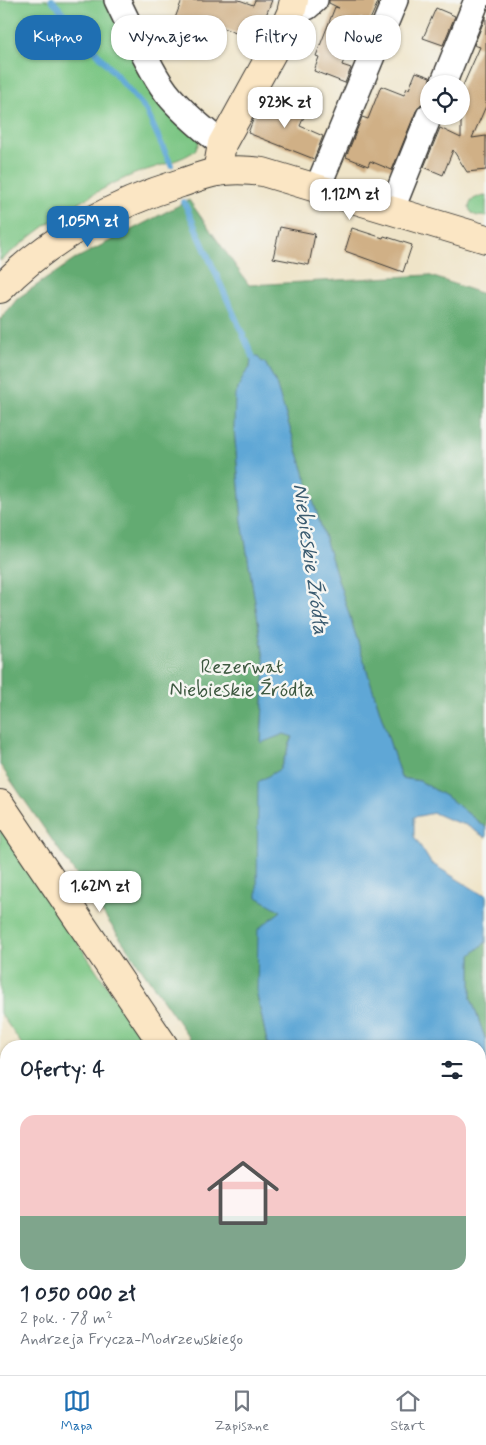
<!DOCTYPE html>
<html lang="pl">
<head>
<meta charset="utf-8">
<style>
  :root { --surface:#fff; --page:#f2f2f3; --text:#1f2937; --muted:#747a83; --line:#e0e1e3; --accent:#1f6fb2 }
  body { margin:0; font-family:Mynerve,sans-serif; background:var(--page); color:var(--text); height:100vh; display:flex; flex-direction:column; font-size:19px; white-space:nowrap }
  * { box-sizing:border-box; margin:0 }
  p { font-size:16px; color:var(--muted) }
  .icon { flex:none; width:28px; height:28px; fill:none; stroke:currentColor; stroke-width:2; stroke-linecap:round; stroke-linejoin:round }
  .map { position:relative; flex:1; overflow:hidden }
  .side { position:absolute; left:0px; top:1040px; width:486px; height:335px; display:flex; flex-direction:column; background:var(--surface); border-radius:20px 20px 0 0; box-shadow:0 1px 4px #0004 }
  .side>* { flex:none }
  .guide { position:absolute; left:15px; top:15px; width:456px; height:45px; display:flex; gap:10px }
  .fabs { position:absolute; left:420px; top:75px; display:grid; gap:10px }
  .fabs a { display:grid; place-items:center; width:50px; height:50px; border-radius:50%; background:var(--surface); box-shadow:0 1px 4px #0004; font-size:25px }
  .price { position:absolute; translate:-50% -42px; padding:0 11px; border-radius:10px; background:#fff; color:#222; font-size:16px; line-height:32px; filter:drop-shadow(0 1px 2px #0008) }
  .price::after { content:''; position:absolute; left:50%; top:30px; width:15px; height:11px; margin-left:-8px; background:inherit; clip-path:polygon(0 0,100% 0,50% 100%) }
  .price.current { background:var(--accent); color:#fff }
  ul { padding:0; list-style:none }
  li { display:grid; align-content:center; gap:10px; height:265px; padding:0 20px }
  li+li { border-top:1px solid var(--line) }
  li span { display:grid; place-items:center; height:155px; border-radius:15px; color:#555 }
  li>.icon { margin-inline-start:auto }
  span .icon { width:90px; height:90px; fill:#fffc; stroke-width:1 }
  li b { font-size:21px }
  h2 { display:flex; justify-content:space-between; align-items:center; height:60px; padding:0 20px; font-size:21px }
  .pill { padding:0 18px; border-radius:20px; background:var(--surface); box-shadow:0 1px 4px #0004; font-size:18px; line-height:45px }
  .pill.current { background:var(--accent); color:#fff }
  .dock { display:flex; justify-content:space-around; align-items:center; height:70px; border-top:1px solid var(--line); background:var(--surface); font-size:14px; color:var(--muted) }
  .dock a { display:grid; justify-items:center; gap:2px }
  .dock .current { color:var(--accent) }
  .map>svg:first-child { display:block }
  .green { fill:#7bc684; stroke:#4c7150 }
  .forest { fill:#64ab72; stroke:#406447 }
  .water { fill:#5fa7d6; stroke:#3e6279 }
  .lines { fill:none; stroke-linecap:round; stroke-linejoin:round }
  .stream { stroke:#5fa7d6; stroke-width:6 }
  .building { fill:#d0b086 }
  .street-casing { stroke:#3c3a36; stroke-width:28 }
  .secondary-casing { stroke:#3c3a36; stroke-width:30 }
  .street { stroke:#fff; stroke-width:25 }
  .secondary { stroke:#fbe6c4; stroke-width:28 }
  .labels { text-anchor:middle; stroke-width:5; stroke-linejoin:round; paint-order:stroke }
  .park-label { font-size:20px; fill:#3d5840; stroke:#f6f6f2 }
  .water-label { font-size:21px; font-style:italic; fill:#3a5b70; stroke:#f6f6f2 }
</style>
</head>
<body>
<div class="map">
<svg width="486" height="1375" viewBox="0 0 486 1375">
  <rect width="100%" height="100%" fill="#f6f6f2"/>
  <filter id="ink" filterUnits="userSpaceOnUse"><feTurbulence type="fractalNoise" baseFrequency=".02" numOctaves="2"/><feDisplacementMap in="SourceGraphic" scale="10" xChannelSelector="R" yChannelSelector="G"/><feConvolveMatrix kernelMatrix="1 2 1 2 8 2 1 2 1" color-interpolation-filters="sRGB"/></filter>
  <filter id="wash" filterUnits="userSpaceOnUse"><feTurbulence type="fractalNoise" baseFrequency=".0096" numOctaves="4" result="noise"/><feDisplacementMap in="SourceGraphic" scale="20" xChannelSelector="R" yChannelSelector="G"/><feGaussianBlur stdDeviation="1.12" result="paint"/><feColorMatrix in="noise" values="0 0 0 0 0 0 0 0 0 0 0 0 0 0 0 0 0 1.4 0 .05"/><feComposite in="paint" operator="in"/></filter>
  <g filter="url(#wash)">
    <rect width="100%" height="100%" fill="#efe4c8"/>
    <g class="green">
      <path d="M0 0H111L197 135 199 142C198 145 197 147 196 149 187 160 146 169 132 175 82 196 41 228 0 261Z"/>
      <path d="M486 196V216C478 217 471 216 469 207 471 197 478 197 486 196Z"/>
      <polygon points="0,826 147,1046 23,1046 0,1013"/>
      <path d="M314 1369H337L331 1375C323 1375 318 1375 314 1369Z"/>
    </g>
    <g class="forest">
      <polygon points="189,200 249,285 428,275 486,295 486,828 450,799 420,781 401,778 275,381 265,363 251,360 250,368 244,375 234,428 242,521 265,664 261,742 284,734 293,736 280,769 281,911 257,995 268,1046 195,1046 0,765 0,320 18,298 77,258"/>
      <polygon points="486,942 486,1041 471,998 471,954"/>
    </g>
    <polygon class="water" points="257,356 261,361 265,363 275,381 401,778 420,781 450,799 486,828 486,838 466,825 450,820 434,813 414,817 414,836 431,863 480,893 486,894 486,942 471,955 471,998 486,1041 486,1375 434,1375 429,1369 480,1369 480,1046 268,1046 257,995 258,929 281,911 257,897 258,782 280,769 293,737 284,734 261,743 265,664 242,521 234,428 235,395 244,375 250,368 251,360"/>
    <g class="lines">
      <g class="stream">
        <polyline points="52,0 146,110 171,165"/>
        <polyline points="184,202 256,364"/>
      </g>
    </g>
    <g id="blocks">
      <g class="building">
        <polygon points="182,0 239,0 253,5 255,0 272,0 256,41 223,28 211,54 179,41 183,30 172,26"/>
        <polygon points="329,0 379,0 369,22 361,18 350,44 342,65 351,68 345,83 314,71 319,57 316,56 335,7 339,8 329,3"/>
        <polygon points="436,8 455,16 443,45 423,38"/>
        <polygon points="486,16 486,106 472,138 486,136 486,170 467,172 453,150 443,175 424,167 440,128 461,138 461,90 480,47 474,45"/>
        <polygon points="416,72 430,77 429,98 427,102 421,104 416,111 392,170 370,161 368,166 346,157 362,117 368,119 381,86 404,95 407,88 409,89"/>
        <polygon points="265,98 305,114 300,126 323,136 314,159 248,133 253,120"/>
        <polygon points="280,227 315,234 309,265 273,258"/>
        <polygon points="352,228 383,238 384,236 412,245 403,272 345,251"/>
      </g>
    </g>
  </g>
  <g filter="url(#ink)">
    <use href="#blocks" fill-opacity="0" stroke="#3c3a36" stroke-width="1"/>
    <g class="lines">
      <defs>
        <g id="street">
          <path d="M117 0C127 21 137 42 148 62 155 75 161 87 171 98 186 115 204 130 222 144"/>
          <polyline points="291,13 307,7 315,0"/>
          <polyline points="443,84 477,0"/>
          <polyline points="317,189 395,0"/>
          <polyline points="391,211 429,116"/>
        </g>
        <g id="secondary">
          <polyline points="217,172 222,144 278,42 291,13 294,0"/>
          <path d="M0 289C47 239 116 203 181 183 193 179 205 174 217 172 233 169 248 170 263 172L486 239"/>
          <polyline points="0,804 164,1046"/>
          <polyline points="380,1369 383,1375"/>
        </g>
      </defs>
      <use href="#street" class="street-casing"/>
      <use href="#secondary" class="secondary-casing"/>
      <use href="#street" class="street"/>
      <use href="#secondary" class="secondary"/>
    </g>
  </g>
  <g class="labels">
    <g class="park-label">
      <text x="242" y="673">Rezerwat<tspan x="242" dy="23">Niebieskie Źródła</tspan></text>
    </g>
    <g class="water-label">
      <text transform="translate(311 559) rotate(82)" y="7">Niebieskie Źródła</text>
    </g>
  </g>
</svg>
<div class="fabs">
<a><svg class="icon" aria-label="locate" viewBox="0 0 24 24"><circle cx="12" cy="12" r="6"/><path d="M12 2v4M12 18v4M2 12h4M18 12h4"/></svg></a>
</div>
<b class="price" style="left:285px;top:129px">923K zł</b>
<b class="price" style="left:350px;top:221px">1.12M zł</b>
<b class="price current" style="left:88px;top:248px">1.05M zł</b>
<b class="price" style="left:100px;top:913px">1.62M zł</b>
<div class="guide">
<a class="pill current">Kupno</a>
<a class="pill">Wynajem</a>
<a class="pill">Filtry</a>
<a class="pill">Nowe</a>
</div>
<section class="side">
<h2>Oferty: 4<svg class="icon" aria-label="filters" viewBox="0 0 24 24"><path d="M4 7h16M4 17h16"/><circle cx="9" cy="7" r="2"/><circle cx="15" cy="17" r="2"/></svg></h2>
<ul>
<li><span style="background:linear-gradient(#f6c9c9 65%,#7fa58c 0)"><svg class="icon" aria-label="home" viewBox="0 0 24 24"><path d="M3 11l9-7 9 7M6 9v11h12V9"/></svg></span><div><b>1 050 000 zł</b><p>2 pok. · 78 m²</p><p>Andrzeja Frycza-Modrzewskiego</p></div></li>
</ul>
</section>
</div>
<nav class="dock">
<a class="current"><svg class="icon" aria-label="map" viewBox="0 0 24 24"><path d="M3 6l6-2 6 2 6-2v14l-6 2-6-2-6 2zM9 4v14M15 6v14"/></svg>Mapa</a>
<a><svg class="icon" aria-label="saved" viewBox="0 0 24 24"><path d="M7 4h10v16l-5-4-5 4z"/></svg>Zapisane</a>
<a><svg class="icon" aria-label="home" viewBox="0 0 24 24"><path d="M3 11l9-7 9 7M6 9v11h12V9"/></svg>Start</a>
</nav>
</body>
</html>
